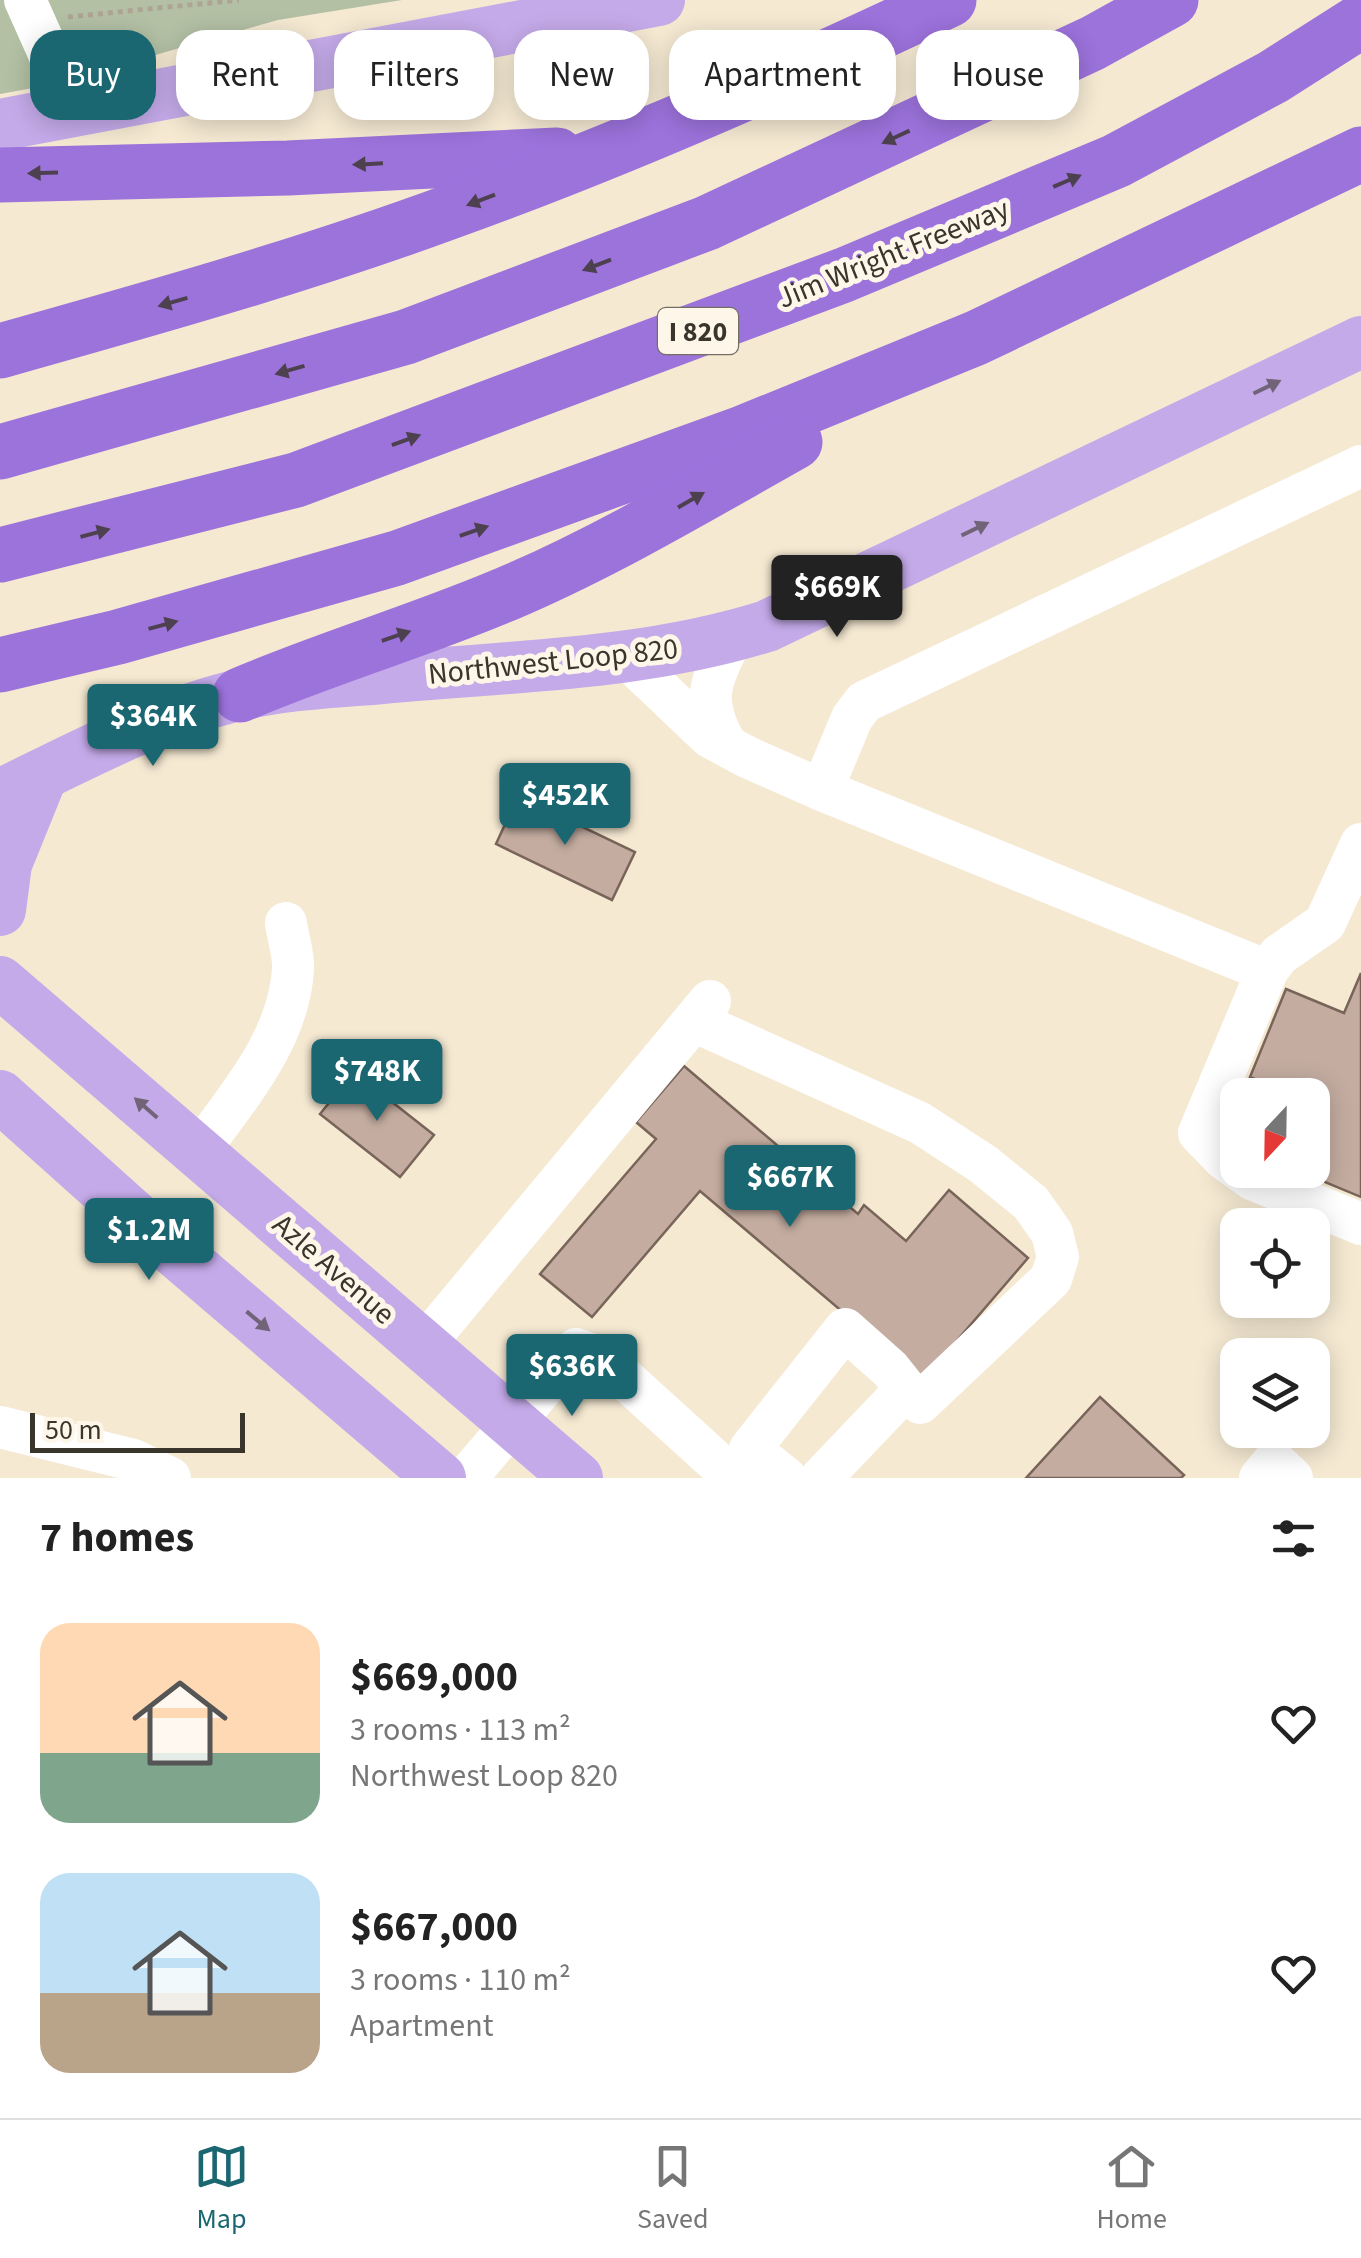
<!DOCTYPE html>
<html lang="en">
<head>
<meta charset="utf-8">
<style>
  :root { --surface:#fff; --page:#f2f2f2; --text:#222; --muted:#767676; --line:#e0e0e0; --accent:#1b6771 }
  body { margin:0; font-family:"Source Sans 3",sans-serif; background:var(--page); color:var(--text); height:100vh; display:flex; flex-direction:column; font-size:38px; white-space:nowrap }
  * { box-sizing:border-box; margin:0 }
  p { font-size:32px; color:var(--muted) }
  .icon { flex:none; width:55px; height:55px; fill:none; stroke:currentColor; stroke-width:2; stroke-linecap:round; stroke-linejoin:round }
  .map { position:relative; height:1478px; overflow:hidden }
  .panel { display:flex; flex-direction:column; background:var(--surface); flex:1 }
  .panel>* { flex:none }
  .hud { position:absolute; left:30px; top:30px; width:1302px; height:90px; display:flex; gap:20px }
  .needle { width:65px; rotate:202deg }
  .tools { position:absolute; left:1220px; top:1078px; display:grid; gap:20px }
  .tools a { display:grid; place-items:center; width:110px; height:110px; border-radius:20px; background:var(--surface); box-shadow:0 5px 25px #0003; font-size:50px }
  .scale { position:absolute; left:30px; bottom:25px; width:215px; box-sizing:border-box; padding-left:10px; border:5px solid #39352c; border-top:0; font-size:28px; line-height:35px; white-space:nowrap; color:#39352c; -webkit-text-stroke:8px #fef7e9; paint-order:stroke }
  .price { position:absolute; translate:-50% -85px; padding:0 22px; border-radius:10px; background:var(--accent); color:#fff; font-size:32px; line-height:65px; filter:drop-shadow(0 2px 5px #0008) }
  .price::after { content:''; position:absolute; left:50%; top:60px; width:30px; height:22px; margin-left:-15px; background:inherit; clip-path:polygon(0 0,100% 0,50% 100%) }
  .price.selected { background:#222; color:#fff }
  ul { padding:0; list-style:none }
  li { display:flex; align-items:center; gap:30px; height:250px; padding:0 40px }
  li span { display:grid; place-items:center; flex:none; width:280px; height:200px; border-radius:30px; color:#555 }
  li>.icon { margin-inline-start:auto }
  span .icon { width:120px; height:120px; fill:#fffc; stroke-width:1 }
  li b { font-size:42px }
  h2 { display:flex; justify-content:space-between; align-items:center; height:120px; padding:0 40px; font-size:42px }
  .tag { padding:0 35px; border-radius:30px; background:var(--surface); box-shadow:0 5px 25px #0003; font-size:35px; line-height:90px }
  .tag.selected { background:var(--accent); color:#fff }
  .dock { display:flex; justify-content:space-around; align-items:center; height:140px; border-top:2px solid var(--line); background:var(--surface); font-size:28px; color:var(--muted) }
  .dock a { display:grid; justify-items:center; gap:5px }
  .dock .selected { color:var(--accent) }
  .map>svg:first-child { display:block }
  .green { fill:#b3c0a4 }
  .building { fill:#c4aca0; stroke:#796459; stroke-width:2.5 }
  .lines { fill:none; stroke-linecap:round; stroke-linejoin:round }
  .path { stroke:#ada493; stroke-width:5; stroke-dasharray:5 5; stroke-linecap:butt }
  .minor { stroke:#fff; stroke-width:42 }
  .major { stroke:#c4aae9; stroke-width:52 }
  .highway { stroke:#9c72db; stroke-width:55 }
  .oneway { fill:#4d414f }
  .oneway2 { fill:#716478 }
  .labels { text-anchor:middle; stroke-width:10; stroke-linejoin:round; paint-order:stroke }
  .shield { fill:#fef7e9; stroke:#746f65; stroke-width:2.5 }
  .shield-label { font-size:28px; font-weight:bold; fill:#39352c }
  .street-label { font-size:30px; fill:#39352c; stroke:#fef7e9 }
</style>
</head>
<body>
<div class="map">
<svg width="1361" height="1478" viewBox="0 0 1361 1478">
  <rect width="100%" height="100%" fill="#f5e9d2"/>
  <polygon class="green" points="0,0 402,0 278,20 50,85 0,94"/>
  <g class="building">
    <polygon points="518,796 635,852 612,900 496,844"/>
    <polygon points="1361,973 1361,1197 1296,1170 1312,1170 1312,1095 1294,1095 1250,1077 1286,989 1344,1013"/>
    <polygon points="684,1066 858,1214 864,1205 906,1241 949,1190 1028,1258 923,1380 700,1191 592,1317 540,1274 656,1139 636,1122"/>
    <polygon points="354,1072 434,1135 400,1177 320,1114"/>
    <polygon points="1100,1397 1184,1475 1181,1478 1026,1478"/>
  </g>
  <g class="lines">
    <polyline class="path" points="68,17 239,0"/>
    <g class="minor">
      <polyline points="25,0 75,112"/>
      <polyline points="627,658 710,737 747,757 822,790 852,718 864,702 1361,466"/>
      <path d="M727 746C700 700 710 682 733 636"/>
      <polyline points="822,790 1267,971"/>
      <polyline points="1361,844 1325,923 1279,955 1267,971 1199,1133 1224,1159 1252,1179 1361,1224"/>
      <polyline points="694,1021 920,1123 983,1164 1031,1203 1052,1233 1058,1257 1051,1279 920,1403 906,1389"/>
      <path d="M198 1152C237 1098 289 1040 293 969 294 955 288 938 286 923"/>
      <polyline points="423,1346 710,1001"/>
      <polyline points="0,1427 133,1460 170,1478"/>
      <polyline points="466,1478 576,1349 602,1358 734,1478"/>
      <polyline points="786,1478 750,1449 845,1329 890,1369 906,1389 821,1478"/>
      <polyline points="1260,1478 1274,1461 1292,1478"/>
    </g>
    <g class="major">
      <polyline points="0,125 659,0"/>
      <path d="M0 795C77 758 155 715 239 695 286 684 334 682 382 678 512 666 643 665 767 626L1361 342"/>
      <polyline points="0,910 6,864 42,775"/>
      <polyline points="0,982 577,1478"/>
      <polyline points="0,1096 136,1218 440,1478"/>
    </g>
    <g class="highway">
      <polyline points="0,175 288,168 557,155"/>
      <path d="M0 351C153 308 306 265 455 210 624 149 787 77 949 0"/>
      <polyline points="0,452 406,337 707,223 1093,43 1171,0"/>
      <polyline points="0,555 296,480 844,275 1116,161 1273,77 1361,21"/>
      <polyline points="0,665 118,637 397,558 745,432 976,338 1361,154"/>
      <path d="M240 695C331 656 427 629 518 589 614 547 704 493 795 442"/>
    </g>
  </g>
  <defs><path id="oneway-solid" d="M-6-.8H1V-3.2L6.5 0L1 3.2V.8H-6Z" transform="scale(2.5)"/></defs>
  <g class="oneway">
    <use href="#oneway-solid" transform="translate(896 137) rotate(155)"/>
    <use href="#oneway-solid" transform="translate(368 164) rotate(177)"/>
    <use href="#oneway-solid" transform="translate(43 173) rotate(178)"/>
    <use href="#oneway-solid" transform="translate(1067 181) rotate(-23)"/>
    <use href="#oneway-solid" transform="translate(481 200) rotate(159)"/>
    <use href="#oneway-solid" transform="translate(597 265) rotate(159)"/>
    <use href="#oneway-solid" transform="translate(173 302) rotate(164)"/>
    <use href="#oneway-solid" transform="translate(290 370) rotate(164)"/>
    <use href="#oneway-solid" transform="translate(406 440) rotate(-20)"/>
    <use href="#oneway-solid" transform="translate(691 500) rotate(-30)"/>
    <use href="#oneway-solid" transform="translate(474 531) rotate(-19)"/>
    <use href="#oneway-solid" transform="translate(95 533) rotate(-15)"/>
    <use href="#oneway-solid" transform="translate(163 625) rotate(-15)"/>
    <use href="#oneway-solid" transform="translate(396 636) rotate(-19)"/>
  </g>
  <g class="oneway2">
    <use href="#oneway-solid" transform="translate(1267 387) rotate(-26)"/>
    <use href="#oneway-solid" transform="translate(975 529) rotate(-26)"/>
    <use href="#oneway-solid" transform="translate(146 1108) rotate(-139)"/>
    <use href="#oneway-solid" transform="translate(258 1321) rotate(40)"/>
  </g>
  <g class="labels">
    <rect class="shield" x="658" y="308" width="80" height="46" rx="8"/>
    <g class="shield-label">
      <text x="698" y="341">I 820</text>
    </g>
    <g class="street-label">
      <text transform="translate(893 253) rotate(-22)" y="10">Jim Wright Freeway</text>
      <text transform="translate(553 661) rotate(-6)" y="10">Northwest Loop 820</text>
      <text transform="translate(334 1269) rotate(41)" y="10">Azle Avenue</text>
    </g>
  </g>
</svg>
<div class="tools">
<a><svg class="needle" viewBox="-14 -14 28 28"><path d="M0-13l5 13h-10z" fill="#e53935"/><path d="M0 13l5-13h-10z" fill="#767676"/></svg></a>
<a><svg class="icon" aria-label="locate" viewBox="0 0 24 24"><circle cx="12" cy="12" r="6"/><path d="M12 2v4M12 18v4M2 12h4M18 12h4"/></svg></a>
<a><svg class="icon" aria-label="layers" viewBox="0 0 24 24"><path d="M12 4l9 5-9 5-9-5zM3 14l9 5 9-5"/></svg></a>
</div>
<div class="scale">50 m</div>
<b class="price selected" style="left:837px;top:640px">$669K</b>
<b class="price" style="left:153px;top:769px">$364K</b>
<b class="price" style="left:565px;top:848px">$452K</b>
<b class="price" style="left:377px;top:1124px">$748K</b>
<b class="price" style="left:790px;top:1230px">$667K</b>
<b class="price" style="left:149px;top:1283px">$1.2M</b>
<b class="price" style="left:572px;top:1419px">$636K</b>
<div class="hud">
<a class="tag selected">Buy</a>
<a class="tag">Rent</a>
<a class="tag">Filters</a>
<a class="tag">New</a>
<a class="tag">Apartment</a>
<a class="tag">House</a>
</div>
</div>
<section class="panel">
<h2>7 homes<svg class="icon" aria-label="filters" viewBox="0 0 24 24"><path d="M4 7h16M4 17h16"/><circle cx="9" cy="7" r="2"/><circle cx="15" cy="17" r="2"/></svg></h2>
<ul>
<li><span style="background:linear-gradient(#ffd9b3 65%,#7fa58c 0)"><svg class="icon" aria-label="home" viewBox="0 0 24 24"><path d="M3 11l9-7 9 7M6 9v11h12V9"/></svg></span><div><b>$669,000</b><p>3 rooms · 113 m²</p><p>Northwest Loop 820</p></div><svg class="icon" aria-label="heart" viewBox="0 0 24 24"><path d="M12 20l-8-8c-3-5 5-10 8-4 3-6 11-1 8 4z"/></svg></li>
<li><span style="background:linear-gradient(#bfe0f5 60%,#b9a48a 0)"><svg class="icon" aria-label="home" viewBox="0 0 24 24"><path d="M3 11l9-7 9 7M6 9v11h12V9"/></svg></span><div><b>$667,000</b><p>3 rooms · 110 m²</p><p>Apartment</p></div><svg class="icon" aria-label="heart" viewBox="0 0 24 24"><path d="M12 20l-8-8c-3-5 5-10 8-4 3-6 11-1 8 4z"/></svg></li>
</ul>
</section>
<nav class="dock">
<a class="selected"><svg class="icon" aria-label="map" viewBox="0 0 24 24"><path d="M3 6l6-2 6 2 6-2v14l-6 2-6-2-6 2zM9 4v14M15 6v14"/></svg>Map</a>
<a><svg class="icon" aria-label="saved" viewBox="0 0 24 24"><path d="M7 4h10v16l-5-4-5 4z"/></svg>Saved</a>
<a><svg class="icon" aria-label="home" viewBox="0 0 24 24"><path d="M3 11l9-7 9 7M6 9v11h12V9"/></svg>Home</a>
</nav>
</body>
</html>
